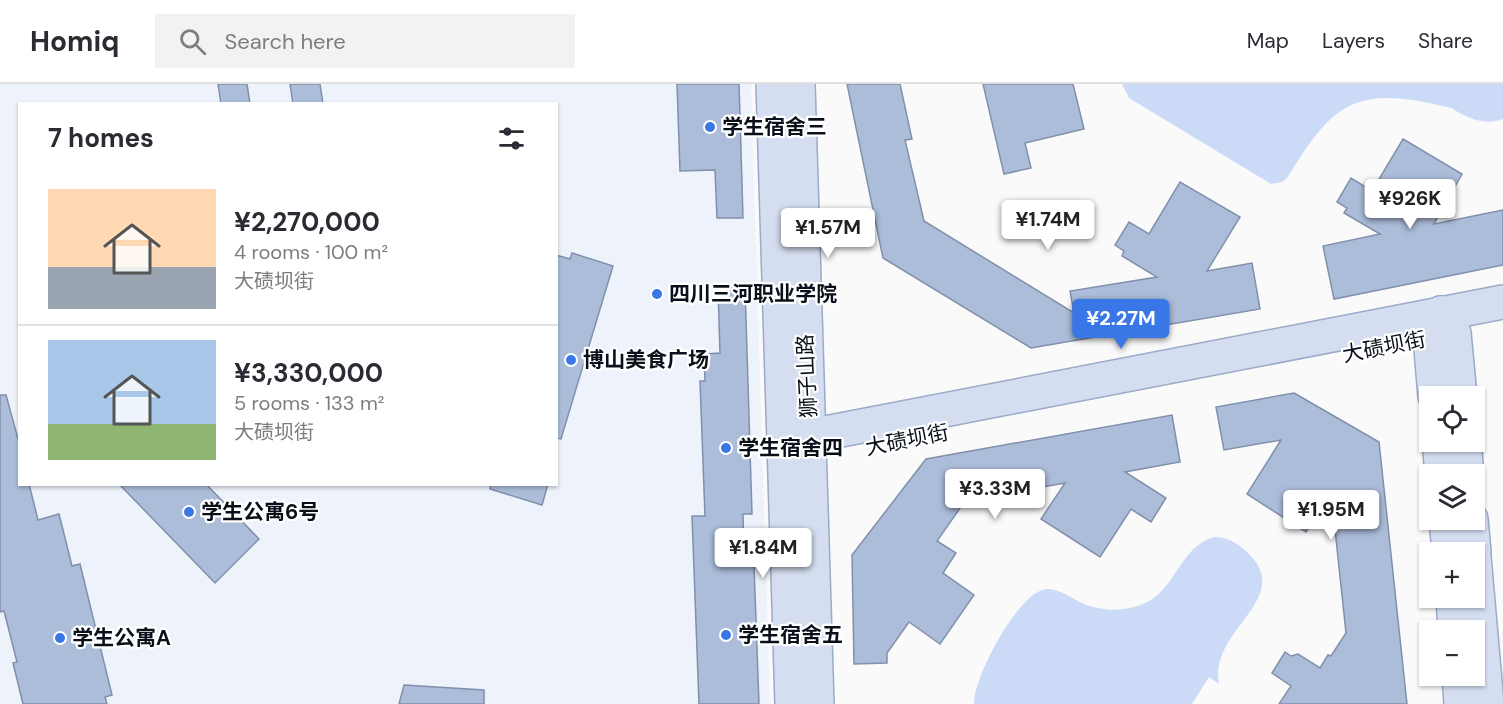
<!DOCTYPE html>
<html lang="en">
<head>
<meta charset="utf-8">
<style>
  :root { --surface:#fff; --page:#f2f2f3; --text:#2b2b33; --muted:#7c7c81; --line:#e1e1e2; --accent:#3a77e6 }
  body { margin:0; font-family:"DM Sans","Noto Sans SC",sans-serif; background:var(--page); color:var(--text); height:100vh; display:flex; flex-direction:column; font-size:22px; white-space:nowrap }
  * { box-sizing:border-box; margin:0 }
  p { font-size:20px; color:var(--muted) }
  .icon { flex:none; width:33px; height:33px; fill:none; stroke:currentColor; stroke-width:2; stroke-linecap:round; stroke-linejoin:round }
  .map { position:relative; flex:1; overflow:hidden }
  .panel { position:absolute; left:18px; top:18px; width:540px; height:384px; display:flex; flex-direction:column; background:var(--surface); border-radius:0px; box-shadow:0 2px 4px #0004 }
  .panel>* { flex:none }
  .controls { position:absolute; left:1419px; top:302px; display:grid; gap:12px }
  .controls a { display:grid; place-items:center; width:66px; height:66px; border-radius:0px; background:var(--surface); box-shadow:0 2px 4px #0004; font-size:30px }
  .price { position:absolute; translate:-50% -51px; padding:0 14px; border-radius:6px; background:#fff; color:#222; font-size:20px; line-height:39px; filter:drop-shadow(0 2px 3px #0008) }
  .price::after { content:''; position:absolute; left:50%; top:36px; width:18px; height:14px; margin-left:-9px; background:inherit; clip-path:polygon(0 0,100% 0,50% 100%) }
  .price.selected { background:var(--accent); color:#fff }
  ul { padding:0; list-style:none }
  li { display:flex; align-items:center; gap:18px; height:150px; padding:0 30px }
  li+li { border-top:2px solid var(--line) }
  li span { display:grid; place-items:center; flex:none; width:168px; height:120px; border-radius:0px; color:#555 }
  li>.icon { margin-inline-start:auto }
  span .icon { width:72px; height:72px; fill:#fffc; stroke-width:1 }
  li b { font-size:26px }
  h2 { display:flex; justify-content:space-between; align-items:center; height:72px; padding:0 30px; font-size:26px }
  header { display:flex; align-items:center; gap:36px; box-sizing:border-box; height:84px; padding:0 30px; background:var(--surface); border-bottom:2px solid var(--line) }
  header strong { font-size:28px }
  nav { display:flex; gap:33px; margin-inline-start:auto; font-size:21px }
  .search { width:420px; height:54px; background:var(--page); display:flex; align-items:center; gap:15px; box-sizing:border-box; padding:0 21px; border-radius:0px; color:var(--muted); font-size:22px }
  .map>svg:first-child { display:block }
  .built { fill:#eef2fa; fill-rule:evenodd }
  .green { fill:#cbdbf7 }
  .building { fill:#acbdda; stroke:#8090ab; stroke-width:1.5 }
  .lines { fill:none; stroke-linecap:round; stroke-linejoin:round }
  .secondary-casing { stroke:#9aaac7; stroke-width:36 }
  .secondary { stroke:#d4def0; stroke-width:33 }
  .poi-dot { fill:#3a77e6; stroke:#fff; stroke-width:2 }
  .labels { text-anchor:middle; stroke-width:4.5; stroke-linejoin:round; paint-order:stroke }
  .poi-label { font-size:21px; font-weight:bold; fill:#0a101a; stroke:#fff; text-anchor:start }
  .street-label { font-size:21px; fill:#0a101a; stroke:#fff }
</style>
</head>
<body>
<header>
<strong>Homiq</strong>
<div class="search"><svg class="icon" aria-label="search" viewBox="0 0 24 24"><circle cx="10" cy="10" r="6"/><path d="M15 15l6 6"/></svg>Search here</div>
<nav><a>Map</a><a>Layers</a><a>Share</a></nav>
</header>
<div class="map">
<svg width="1503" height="620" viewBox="0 0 1503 620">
  <rect width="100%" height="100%" fill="#fafafa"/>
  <path class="built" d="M0 0H751L770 620H0ZM20 20H556V400H20Z"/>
  <g class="green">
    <path d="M1122 0H1503V35C1483 42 1468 34 1451 24 1356 0 1334 17 1287 94L1282 98 1271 100 1129 14Z"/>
    <path d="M1214 453C1228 453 1237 459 1247 468 1297 515 1208 545 1219 600L1209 593 1192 620H974C973 594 1019 506 1047 505 1058 505 1067 511 1076 516 1096 527 1121 529 1143 520 1176 507 1179 463 1214 453Z"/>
  </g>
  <g class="building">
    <polygon points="218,0 247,0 250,20 221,20"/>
    <polygon points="290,0 320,0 323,20 293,20"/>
    <polygon points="677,0 739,0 743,134 717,134 715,86 680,87"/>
    <polygon points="847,0 900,0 912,55 905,56 924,137 1074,229 1070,207 1157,193 1122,172 1124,167 1115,161 1129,138 1149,150 1180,98 1240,133 1207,187 1252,179 1260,225 1031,264 883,174"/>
    <polygon points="983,0 1073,0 1084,45 1025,59 1031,84 1004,90"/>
    <polygon points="1403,55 1462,90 1434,140 1503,126 1503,181 1334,215 1323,162 1380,150 1344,129 1347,124 1337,118 1351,94 1372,107"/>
    <polygon points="572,169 613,182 561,355 556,354 556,171 570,175"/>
    <polygon points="745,203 752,430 743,430 744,481 754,481 759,620 699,620 692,432 705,432 700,297 705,297 704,270 720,269 718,204"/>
    <polygon points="1294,309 1379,358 1407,620 1279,620 1291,602 1272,589 1285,568 1291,572 1298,570 1320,584 1328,571 1331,572 1346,549 1331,408 1306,448 1247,410 1281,356 1224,366 1216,323"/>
    <polygon points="0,311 6,311 20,362 20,400 29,400 38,436 59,430 72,482 80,480 112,611 105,613 107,620 23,620 13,579 17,578 4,527 0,528"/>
    <polygon points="1172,331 1180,378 1125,388 1166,414 1151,438 1131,425 1100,473 1041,435 1065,399 965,417 937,457 956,469 943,489 974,511 940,560 909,538 887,569 887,579 854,580 852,471 926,375"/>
    <polygon points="119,400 206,400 259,455 215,499"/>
    <polygon points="491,400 548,400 542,421 490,405"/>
    <polygon points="404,601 484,606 484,620 399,620"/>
  </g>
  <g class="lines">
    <defs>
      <g id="secondary">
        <polyline points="773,0 792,620"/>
        <polyline points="798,0 817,620"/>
        <polyline points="1441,229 1454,249 1460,312"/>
        <polyline points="1435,312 1430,254 1441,229"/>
        <polyline points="1439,357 1442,390"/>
        <polyline points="1464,357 1467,390"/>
        <polyline points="785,368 810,352 1503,218"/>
        <polyline points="1446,435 1449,468"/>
        <polyline points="1471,435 1474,468"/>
        <polyline points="1474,473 1487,620"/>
        <polyline points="1453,513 1455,546"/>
        <polyline points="1459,591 1461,620"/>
      </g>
    </defs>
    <use href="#secondary" class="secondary-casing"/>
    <use href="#secondary" class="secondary"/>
  </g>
  <g class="poi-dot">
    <circle cx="710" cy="43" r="6"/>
    <circle cx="657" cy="210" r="6"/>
    <circle cx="571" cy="276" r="6"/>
    <circle cx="726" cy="364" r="6"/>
    <circle cx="189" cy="428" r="6"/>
    <circle cx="726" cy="551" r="6"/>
    <circle cx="60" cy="554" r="6"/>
  </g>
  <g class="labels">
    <g class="poi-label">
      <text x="722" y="50">学生宿舍三</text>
      <text x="669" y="217">四川三河职业学院</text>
      <text x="583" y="283">博山美食广场</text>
      <text x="738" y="371">学生宿舍四</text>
      <text x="201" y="435">学生公寓6号</text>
      <text x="738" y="558">学生宿舍五</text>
      <text x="72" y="561">学生公寓A</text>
    </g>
    <g class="street-label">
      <text transform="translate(1384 263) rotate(-11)" y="7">大碛坝街</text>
      <text transform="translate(807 292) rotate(-93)" y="7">狮子山路</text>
      <text transform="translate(907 356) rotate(-11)" y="7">大碛坝街</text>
    </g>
  </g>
</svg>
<div class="controls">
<a><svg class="icon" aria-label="locate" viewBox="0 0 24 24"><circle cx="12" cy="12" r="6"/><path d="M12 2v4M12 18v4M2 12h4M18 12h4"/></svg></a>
<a><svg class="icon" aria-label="layers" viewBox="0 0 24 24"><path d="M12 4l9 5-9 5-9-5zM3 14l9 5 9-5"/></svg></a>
<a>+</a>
<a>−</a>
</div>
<b class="price" style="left:1410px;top:146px">¥926K</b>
<b class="price" style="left:1048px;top:167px">¥1.74M</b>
<b class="price" style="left:828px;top:175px">¥1.57M</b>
<b class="price selected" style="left:1121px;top:266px">¥2.27M</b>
<b class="price" style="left:995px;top:436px">¥3.33M</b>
<b class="price" style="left:1331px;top:457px">¥1.95M</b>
<b class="price" style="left:763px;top:495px">¥1.84M</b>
<section class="panel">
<h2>7 homes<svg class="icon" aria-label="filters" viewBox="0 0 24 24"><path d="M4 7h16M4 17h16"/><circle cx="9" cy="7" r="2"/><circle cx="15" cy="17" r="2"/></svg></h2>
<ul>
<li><span style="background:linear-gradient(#ffd9b3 65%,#9aa5b1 0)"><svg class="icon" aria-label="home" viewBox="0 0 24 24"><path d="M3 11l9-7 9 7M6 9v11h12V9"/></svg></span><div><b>¥2,270,000</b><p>4 rooms · 100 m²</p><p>大碛坝街</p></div></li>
<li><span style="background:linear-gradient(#a9c7e8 70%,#8fb573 0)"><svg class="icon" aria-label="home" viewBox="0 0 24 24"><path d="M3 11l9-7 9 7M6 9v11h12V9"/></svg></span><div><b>¥3,330,000</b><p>5 rooms · 133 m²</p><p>大碛坝街</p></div></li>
</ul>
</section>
</div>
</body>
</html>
